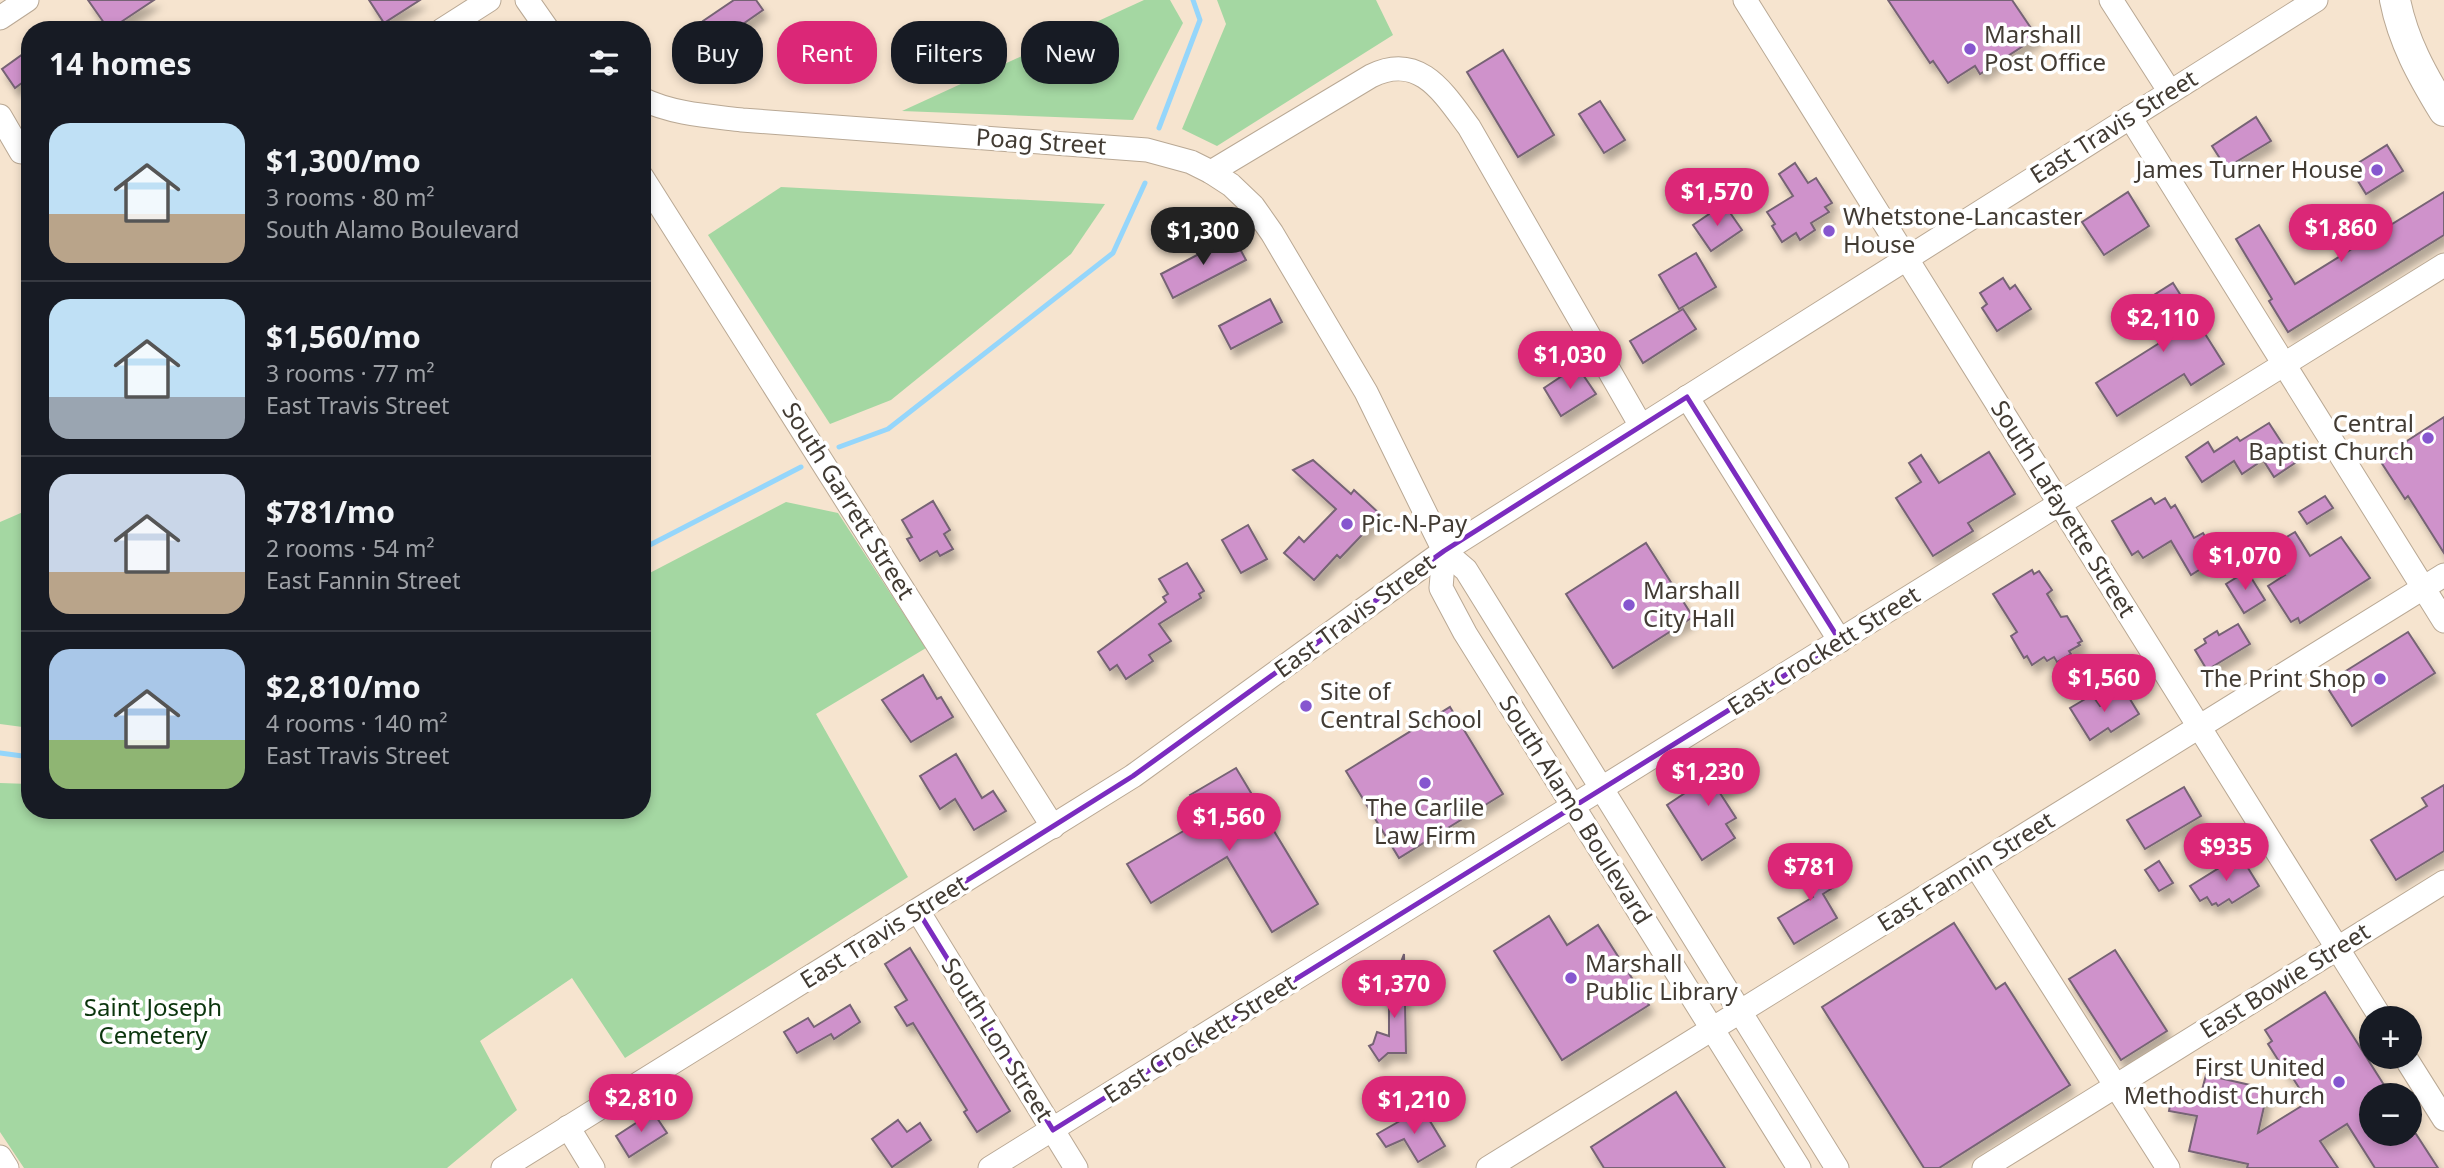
<!DOCTYPE html>
<html lang="en">
<head>
<meta charset="utf-8">
<style>
  :root { --surface:#171b24; --page:#20242c; --text:#f1f3f6; --muted:#9ea1a6; --line:#363941; --accent:#db2777 }
  body { margin:0; font-family:"Noto Sans",sans-serif; background:var(--page); color:var(--text); height:100vh; display:flex; flex-direction:column; font-size:26px; white-space:nowrap }
  * { box-sizing:border-box; margin:0 }
  p { font-size:23px; color:var(--muted) }
  .icon { flex:none; width:38px; height:38px; fill:none; stroke:currentColor; stroke-width:2; stroke-linecap:round; stroke-linejoin:round }
  .map { position:relative; flex:1; overflow:hidden }
  .side { position:absolute; left:21px; top:21px; width:630px; height:798px; display:flex; flex-direction:column; background:var(--surface); border-radius:28px; box-shadow:0 4px 10px #0003 }
  .side>* { flex:none }
  .hud { position:absolute; left:672px; top:21px; width:665px; height:63px; display:flex; gap:14px }
  .tools { position:absolute; left:2359px; top:1006px; display:grid; gap:14px }
  .tools a { display:grid; place-items:center; width:63px; height:63px; border-radius:50%; background:var(--surface); box-shadow:0 4px 10px #0003; font-size:35px }
  .price { position:absolute; translate:-50% -60px; padding:0 16px; border-radius:24px; background:var(--accent); color:#fff; font-size:23px; line-height:46px; filter:drop-shadow(0 2px 4px #0008) }
  .price::after { content:''; position:absolute; left:50%; top:42px; width:21px; height:16px; margin-left:-10px; background:inherit; clip-path:polygon(0 0,100% 0,50% 100%) }
  .price.current { background:#222; color:#fff }
  ul { padding:0; list-style:none }
  li { display:flex; align-items:center; gap:21px; height:175px; padding:0 28px }
  li+li { border-top:2px solid var(--line) }
  li span { display:grid; place-items:center; flex:none; width:196px; height:140px; border-radius:21px; color:#555 }
  li>.icon { margin-inline-start:auto }
  span .icon { width:84px; height:84px; fill:#fffc; stroke-width:1 }
  li b { font-size:30px }
  h2 { display:flex; justify-content:space-between; align-items:center; height:84px; padding:0 28px; font-size:30px }
  .tag { padding:0 24px; border-radius:28px; background:var(--surface); box-shadow:0 4px 10px #0003; font-size:24px; line-height:63px }
  .tag.current { background:var(--accent); color:#fff }
  .map>svg:first-child { display:block }
  .green { fill:#a4d7a2 }
  .lines { fill:none; stroke-linecap:round; stroke-linejoin:round }
  .stream { stroke:#95d6fb; stroke-width:5 }
  .building { fill:#cf92cb; stroke:#766374; stroke-width:2; filter:url(#shadow) }
  .minor-casing { stroke:#b9a894; stroke-width:25 }
  .major-casing { stroke:#b9a894; stroke-width:32 }
  .minor { stroke:#fff; stroke-width:23 }
  .major { stroke:#fff; stroke-width:30 }
  .marked { fill:none; stroke:#7b2cbf; stroke-width:5; stroke-linejoin:round }
  .poi-dot { fill:#8656cf; stroke:#fff; stroke-width:2.5 }
  .labels { text-anchor:middle; stroke-width:7; stroke-linejoin:round; paint-order:stroke }
  .poi-label { font-size:24px; fill:#423b33; stroke:#fff; text-anchor:start }
  .street-label { font-size:24px; fill:#423b33; stroke:#fff }
  .park-label { font-size:24px; fill:#0b350d; stroke:#fff }
</style>
</head>
<body>
<div class="map">
<svg width="2444" height="1168" viewBox="0 0 2444 1168">
  <defs>
    <filter id="shadow"><feDropShadow dx="4.5" dy="8" stdDeviation="3.5" flood-color="#0004"/></filter>
  </defs>
  <rect width="100%" height="100%" fill="#f6e4cf"/>
  <g class="green">
    <polygon points="1144,0 1170,0 1183,23 1133,120 902,111"/>
    <polygon points="1217,0 1376,0 1393,35 1217,146 1182,129 1226,24"/>
    <polygon points="781,187 1105,204 1071,254 891,400 830,424 708,235"/>
    <polygon points="786,502 838,513 926,648 816,714 908,877 625,1058 572,978 480,1041 517,1110 447,1168 24,1168 0,1132 0,783 30,784 30,810 642,810 642,577"/>
    <polygon points="30,509 30,728 0,724 0,522"/>
  </g>
  <g class="lines">
    <g class="stream">
      <polyline points="1159,128 1200,20 1193,0"/>
      <polyline points="839,447 888,429 1113,253 1145,183"/>
      <polyline points="642,549 801,467"/>
      <polyline points="0,753 30,757"/>
    </g>
  </g>
  <g class="building">
    <polygon points="88,0 154,0 109,30"/>
    <polygon points="369,0 420,0 384,23"/>
    <polygon points="734,0 756,0 763,10 717,42 703,21"/>
    <polygon points="1888,0 2012,0 2037,37 1980,74 1975,66 1948,83 1933,61 1930,63"/>
    <polygon points="1503,50 1554,135 1518,157 1467,72"/>
    <polygon points="23,54 30,64 30,77 15,88 2,69"/>
    <polygon points="1600,101 1625,140 1604,153 1579,114"/>
    <polygon points="2256,117 2271,141 2226,168 2212,146"/>
    <polygon points="2387,145 2403,171 2366,194 2350,168"/>
    <polygon points="1795,163 1808,183 1816,178 1832,203 1825,207 1829,212 1811,223 1815,230 1800,240 1796,233 1782,242 1772,226 1775,224 1767,212 1793,196 1779,174"/>
    <polygon points="2128,192 2149,226 2104,255 2082,222"/>
    <polygon points="2444,192 2444,235 2288,332 2269,301 2272,299 2236,239 2259,225 2295,284"/>
    <polygon points="1724,204 1742,230 1711,251 1693,225"/>
    <polygon points="1233,236 1246,260 1173,298 1161,274"/>
    <polygon points="1696,253 1716,287 1679,309 1659,275"/>
    <polygon points="2003,278 2010,289 2015,285 2031,309 1997,331 1982,308 1987,304 1980,293"/>
    <polygon points="2173,283 2224,364 2191,385 2184,374 2117,416 2096,383 2161,342 2138,305"/>
    <polygon points="1270,299 1282,322 1231,349 1219,326"/>
    <polygon points="1683,309 1696,329 1643,363 1630,341"/>
    <polygon points="1577,366 1596,394 1561,416 1544,388"/>
    <polygon points="2444,417 2444,553 2408,496 2405,499 2379,459"/>
    <polygon points="2269,423 2295,463 2274,477 2263,460 2242,474 2234,461 2202,482 2186,457 2208,442 2214,452 2237,437 2240,441"/>
    <polygon points="1989,452 2015,494 1968,523 1973,531 1933,556 1896,498 1921,482 1909,463 1921,455 1939,483"/>
    <polygon points="1313,460 1351,494 1354,490 1381,515 1340,558 1337,555 1314,580 1284,553 1299,537 1304,542 1336,509 1293,470"/>
    <polygon points="2325,496 2333,508 2307,524 2299,512"/>
    <polygon points="2151,498 2155,504 2165,498 2171,508 2175,505 2194,538 2203,533 2218,558 2191,575 2171,541 2143,558 2138,551 2132,555 2112,521"/>
    <polygon points="933,501 950,530 944,534 953,549 940,556 937,551 920,561 907,539 912,537 902,520"/>
    <polygon points="1248,525 1267,559 1241,573 1222,540"/>
    <polygon points="2295,532 2310,556 2341,537 2370,578 2300,623 2298,618 2291,622 2268,586 2285,575 2268,548"/>
    <polygon points="1646,543 1693,617 1613,668 1566,594"/>
    <polygon points="1187,563 1204,591 1199,594 1201,598 1159,624 1171,641 1149,655 1153,661 1126,679 1117,665 1110,670 1098,652 1166,602 1163,597 1168,594 1159,579"/>
    <polygon points="2032,570 2034,574 2039,571 2052,590 2047,594 2061,617 2067,616 2082,641 2078,643 2080,645 2069,651 2071,654 2057,662 2054,657 2047,661 2044,657 2032,665 2027,656 2024,658 2011,636 2017,632 1993,594"/>
    <polygon points="2247,571 2265,600 2244,613 2226,584"/>
    <polygon points="2238,624 2250,644 2207,670 2195,650 2206,643 2204,639 2217,631 2219,635"/>
    <polygon points="2408,632 2435,673 2352,726 2325,684"/>
    <polygon points="923,675 937,699 941,697 953,717 911,742 882,700"/>
    <polygon points="2125,691 2139,714 2111,732 2108,728 2090,740 2070,708 2092,695 2100,706"/>
    <polygon points="1450,707 1503,794 1399,858 1346,771"/>
    <polygon points="956,754 982,798 993,791 1006,811 974,830 955,799 940,809 920,776"/>
    <polygon points="1733,754 1747,775 1720,793 1736,818 1726,824 1735,838 1702,860 1667,805 1694,787 1690,781"/>
    <polygon points="1236,768 1318,904 1272,932 1227,857 1151,903 1127,864 1204,819 1190,795"/>
    <polygon points="2444,785 2444,851 2396,880 2371,840 2427,806 2422,798"/>
    <polygon points="2184,787 2201,816 2145,849 2127,820"/>
    <polygon points="1814,854 1834,887 1823,894 1837,918 1794,944 1778,918 1813,897 1794,866"/>
    <polygon points="2240,855 2259,886 2232,903 2229,899 2218,906 2216,903 2212,905 2207,897 2200,901 2190,886"/>
    <polygon points="2159,861 2173,883 2159,891 2145,870"/>
    <polygon points="1549,916 1567,945 1598,925 1649,1005 1562,1060 1494,951"/>
    <polygon points="1954,923 1996,989 2005,983 2070,1085 1939,1168 1924,1168 1822,1007"/>
    <polygon points="910,948 1010,1111 977,1132 964,1112 967,1110 913,1023 907,1026 895,1007 907,1000 885,964"/>
    <polygon points="2115,950 2167,1031 2121,1060 2069,979"/>
    <polygon points="1404,954 1406,1053 1388,1053 1379,1061 1369,1046 1373,1044 1377,1032 1389,1036 1389,1003 1386,1002"/>
    <polygon points="2325,992 2391,1096 2371,1096 2371,1134 2416,1134 2438,1168 2375,1168 2347,1124 2320,1141 2338,1168 2247,1168 2248,1164 2189,1151 2197,1116 2169,1111 2173,1089 2201,1094 2206,1075 2268,1089 2258,1133 2308,1102 2289,1072 2287,1074 2268,1044 2272,1041 2265,1030"/>
    <polygon points="850,1005 860,1022 834,1039 831,1034 797,1053 784,1032 808,1018 814,1027"/>
    <polygon points="1676,1092 1725,1168 1604,1168 1591,1147"/>
    <polygon points="653,1112 667,1133 629,1157 616,1136"/>
    <polygon points="1414,1113 1417,1118 1425,1113 1445,1146 1418,1162 1404,1139 1386,1147 1377,1134"/>
    <polygon points="898,1120 907,1132 920,1123 931,1140 892,1167 872,1139"/>
  </g>
  <g class="lines">
    <defs>
      <g id="minor">
        <polyline points="527,0 548,30"/>
        <polyline points="1745,0 2381,1018"/>
        <polyline points="2111,0 2170,92"/>
        <polyline points="0,18 27,0"/>
        <polyline points="442,30 489,0"/>
        <path d="M642 99C673 114 709 116 742 120L1147 150 1191 162 1211 172 1231 185 1253 206 1272 233 1366 392 1444 551 1466 570 1837 1168"/>
        <polyline points="0,116 21,152"/>
        <polyline points="2130,117 2444,621"/>
        <path d="M1211 172 1371 76C1419 52 1443 92 1469 127L1641 426"/>
        <polyline points="642,177 1053,827"/>
        <polyline points="1687,397 1840,641"/>
        <polyline points="1444,551 1441,588 1465,633 1799,1168"/>
        <polyline points="1976,866 2168,1168"/>
        <polyline points="918,911 1076,1168"/>
        <polyline points="2405,1057 2444,1119"/>
        <polyline points="568,1127 593,1168"/>
        <polyline points="0,1157 7,1168"/>
        <polyline points="503,1168 1133,776 1444,551 2316,0"/>
        <polyline points="990,1168 2444,265"/>
        <polyline points="1488,1168 2444,575"/>
        <polyline points="1984,1168 2444,882"/>
      </g>
      <path id="major" d="M2395 0C2403 41 2422 75 2444 111"/>
    </defs>
    <use href="#minor" class="minor-casing"/>
    <use href="#major" class="major-casing"/>
    <use href="#minor" class="minor"/>
    <use href="#major" class="major"/>
  </g>
  <path class="marked" d="M1687 397 1840 641 1053 1130 918 911 1133 776 1444 551Z"/>
  <g class="poi-dot">
    <circle cx="1970" cy="49" r="7"/>
    <circle cx="2377" cy="170" r="7"/>
    <circle cx="1829" cy="231" r="7"/>
    <circle cx="2428" cy="438" r="7"/>
    <circle cx="1347" cy="524" r="7"/>
    <circle cx="1629" cy="605" r="7"/>
    <circle cx="2380" cy="679" r="7"/>
    <circle cx="1306" cy="706" r="7"/>
    <circle cx="1425" cy="783" r="7"/>
    <circle cx="1571" cy="978" r="7"/>
    <circle cx="2339" cy="1082" r="7"/>
  </g>
  <g class="labels">
    <g class="poi-label">
      <text x="1984" y="43">Marshall<tspan x="1984" dy="28">Post Office</tspan></text>
      <text x="2363" y="178" text-anchor="end">James Turner House</text>
      <text x="1843" y="225">Whetstone-Lancaster<tspan x="1843" dy="28">House</tspan></text>
      <text x="2414" y="432" text-anchor="end">Central<tspan x="2414" dy="28">Baptist Church</tspan></text>
      <text x="1361" y="532">Pic-N-Pay</text>
      <text x="1643" y="599">Marshall<tspan x="1643" dy="28">City Hall</tspan></text>
      <text x="2366" y="687" text-anchor="end">The Print Shop</text>
      <text x="1320" y="700">Site of<tspan x="1320" dy="28">Central School</tspan></text>
      <text x="1425" y="816" text-anchor="middle">The Carlile<tspan x="1425" dy="28">Law Firm</tspan></text>
      <text x="1585" y="972">Marshall<tspan x="1585" dy="28">Public Library</tspan></text>
      <text x="2325" y="1076" text-anchor="end">First United<tspan x="2325" dy="28">Methodist Church</tspan></text>
    </g>
    <g class="street-label">
      <text transform="translate(2114 127) rotate(-32)" y="8">East Travis Street</text>
      <text transform="translate(1041 142) rotate(4)" y="8">Poag Street</text>
      <text transform="translate(848 501) rotate(58)" y="8">South Garrett Street</text>
      <text transform="translate(2063 509) rotate(58)" y="8">South Lafayette Street</text>
      <text transform="translate(1355 616) rotate(-36)" y="8">East Travis Street</text>
      <text transform="translate(1824 651) rotate(-32)" y="8">East Crockett Street</text>
      <text transform="translate(1575 810) rotate(58)" y="8">South Alamo Boulevard</text>
      <text transform="translate(1966 872) rotate(-32)" y="8">East Fannin Street</text>
      <text transform="translate(884 932) rotate(-32)" y="8">East Travis Street</text>
      <text transform="translate(2285 981) rotate(-32)" y="8">East Bowie Street</text>
      <text transform="translate(1200 1039) rotate(-32)" y="8">East Crockett Street</text>
      <text transform="translate(997 1040) rotate(58)" y="8">South Lon Street</text>
    </g>
    <g class="park-label">
      <text x="153" y="1016">Saint Joseph<tspan x="153" dy="28">Cemetery</tspan></text>
    </g>
  </g>
</svg>
<div class="tools">
<a>+</a>
<a>−</a>
</div>
<b class="price" style="left:1717px;top:228px">$1,570</b>
<b class="price" style="left:2341px;top:264px">$1,860</b>
<b class="price current" style="left:1203px;top:267px">$1,300</b>
<b class="price" style="left:2163px;top:354px">$2,110</b>
<b class="price" style="left:1570px;top:391px">$1,030</b>
<b class="price" style="left:2245px;top:592px">$1,070</b>
<b class="price" style="left:2104px;top:714px">$1,560</b>
<b class="price" style="left:1708px;top:808px">$1,230</b>
<b class="price" style="left:1229px;top:853px">$1,560</b>
<b class="price" style="left:2226px;top:883px">$935</b>
<b class="price" style="left:1810px;top:903px">$781</b>
<b class="price" style="left:1394px;top:1020px">$1,370</b>
<b class="price" style="left:641px;top:1134px">$2,810</b>
<b class="price" style="left:1414px;top:1136px">$1,210</b>
<div class="hud">
<a class="tag">Buy</a>
<a class="tag current">Rent</a>
<a class="tag">Filters</a>
<a class="tag">New</a>
</div>
<section class="side">
<h2>14 homes<svg class="icon" aria-label="filters" viewBox="0 0 24 24"><path d="M4 7h16M4 17h16"/><circle cx="9" cy="7" r="2"/><circle cx="15" cy="17" r="2"/></svg></h2>
<ul>
<li><span style="background:linear-gradient(#bfe0f5 65%,#b9a48a 0)"><svg class="icon" aria-label="home" viewBox="0 0 24 24"><path d="M3 11l9-7 9 7M6 9v11h12V9"/></svg></span><div><b>$1,300/mo</b><p>3 rooms · 80 m²</p><p>South Alamo Boulevard</p></div></li>
<li><span style="background:linear-gradient(#bfe0f5 70%,#9aa5b1 0)"><svg class="icon" aria-label="home" viewBox="0 0 24 24"><path d="M3 11l9-7 9 7M6 9v11h12V9"/></svg></span><div><b>$1,560/mo</b><p>3 rooms · 77 m²</p><p>East Travis Street</p></div></li>
<li><span style="background:linear-gradient(#c9d6e8 70%,#b9a48a 0)"><svg class="icon" aria-label="home" viewBox="0 0 24 24"><path d="M3 11l9-7 9 7M6 9v11h12V9"/></svg></span><div><b>$781/mo</b><p>2 rooms · 54 m²</p><p>East Fannin Street</p></div></li>
<li><span style="background:linear-gradient(#a9c7e8 65%,#8fb573 0)"><svg class="icon" aria-label="home" viewBox="0 0 24 24"><path d="M3 11l9-7 9 7M6 9v11h12V9"/></svg></span><div><b>$2,810/mo</b><p>4 rooms · 140 m²</p><p>East Travis Street</p></div></li>
</ul>
</section>
</div>
</body>
</html>
